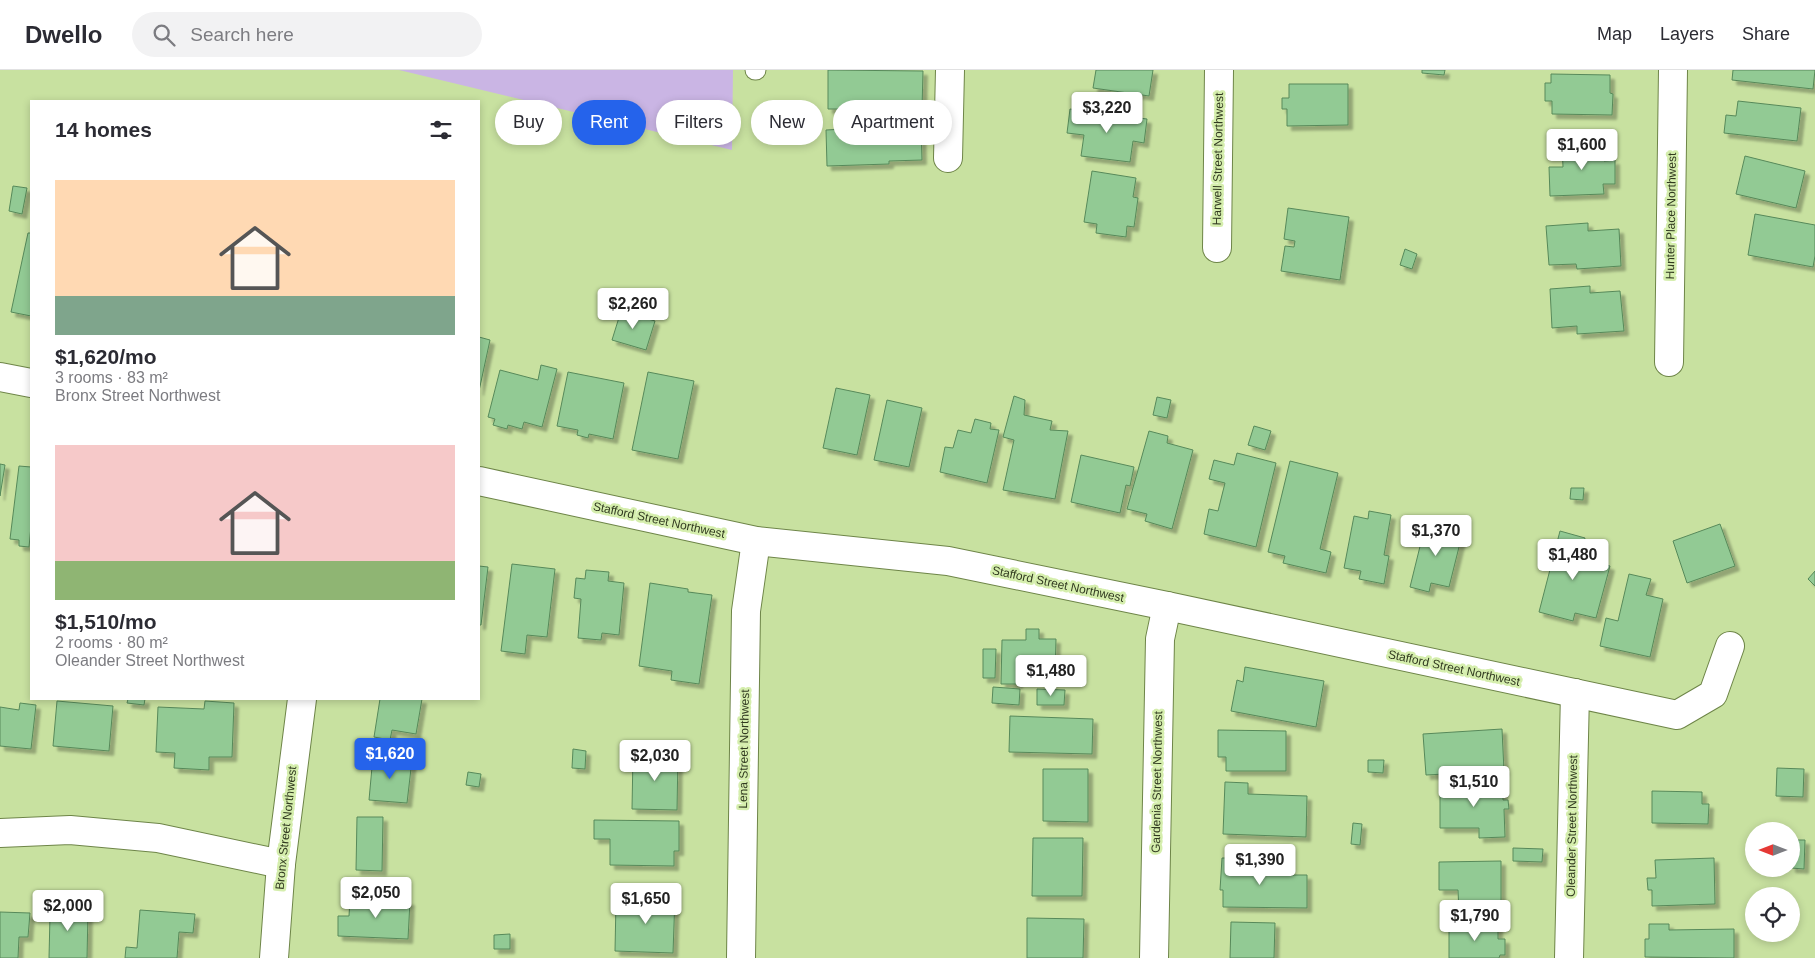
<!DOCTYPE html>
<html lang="en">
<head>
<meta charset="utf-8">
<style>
  :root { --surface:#fff; --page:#f2f2f3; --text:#2b2b33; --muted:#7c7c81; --line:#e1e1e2; --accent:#2563eb }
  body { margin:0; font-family:Arial,sans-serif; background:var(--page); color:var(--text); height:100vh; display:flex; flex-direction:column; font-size:19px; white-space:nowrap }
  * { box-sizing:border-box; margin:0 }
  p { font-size:16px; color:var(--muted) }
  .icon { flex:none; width:28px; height:28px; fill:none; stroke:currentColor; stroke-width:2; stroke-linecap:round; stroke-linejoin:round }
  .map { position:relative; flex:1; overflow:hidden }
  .sheet { position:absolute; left:30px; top:30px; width:450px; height:600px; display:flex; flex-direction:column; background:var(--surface); border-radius:0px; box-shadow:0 2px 8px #0003 }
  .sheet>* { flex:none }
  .top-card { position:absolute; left:495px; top:30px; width:475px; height:45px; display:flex; gap:10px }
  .needle { width:32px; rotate:270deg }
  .controls { position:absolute; left:1745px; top:752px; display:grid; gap:10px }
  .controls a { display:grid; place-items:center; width:55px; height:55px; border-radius:50%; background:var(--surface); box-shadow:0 2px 8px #0003; font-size:25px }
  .price { position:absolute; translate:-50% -42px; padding:0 11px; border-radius:5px; background:#fff; color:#222; font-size:16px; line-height:32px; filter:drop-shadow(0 1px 2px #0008) }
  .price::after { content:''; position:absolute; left:50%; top:30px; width:15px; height:11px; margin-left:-8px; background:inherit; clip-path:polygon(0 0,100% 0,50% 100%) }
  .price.on { background:var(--accent); color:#fff }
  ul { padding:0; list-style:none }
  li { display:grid; align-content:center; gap:10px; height:265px; padding:0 25px }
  li span { display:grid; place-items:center; height:155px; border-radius:0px; color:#555 }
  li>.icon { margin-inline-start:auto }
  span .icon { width:90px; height:90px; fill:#fffc; stroke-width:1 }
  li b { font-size:21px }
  h2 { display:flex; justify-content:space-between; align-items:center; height:60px; padding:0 25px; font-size:21px }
  .tag { padding:0 18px; border-radius:22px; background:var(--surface); box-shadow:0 2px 8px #0003; font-size:18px; line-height:45px }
  .tag.on { background:var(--accent); color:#fff }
  header { display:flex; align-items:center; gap:30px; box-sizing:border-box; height:70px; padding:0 25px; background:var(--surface); border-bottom:1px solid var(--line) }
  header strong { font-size:24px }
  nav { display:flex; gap:28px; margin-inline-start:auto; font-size:18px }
  .search { width:350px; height:45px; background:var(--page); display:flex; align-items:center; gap:12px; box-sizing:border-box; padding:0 18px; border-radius:28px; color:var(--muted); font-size:19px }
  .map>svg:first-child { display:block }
  .green { fill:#cab5e4 }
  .building { fill:#92ca94; stroke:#57895a; filter:url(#shadow) }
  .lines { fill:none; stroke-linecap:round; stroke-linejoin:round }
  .lane-casing { stroke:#6e8548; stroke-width:21 }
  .street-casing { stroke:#6e8548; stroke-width:30 }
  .lane { stroke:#fff; stroke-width:19 }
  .street { stroke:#fff; stroke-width:28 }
  .labels { text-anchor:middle; stroke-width:5; stroke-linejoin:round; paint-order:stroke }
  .street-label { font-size:12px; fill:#313a20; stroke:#d5eead }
</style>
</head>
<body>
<header>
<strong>Dwello</strong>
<div class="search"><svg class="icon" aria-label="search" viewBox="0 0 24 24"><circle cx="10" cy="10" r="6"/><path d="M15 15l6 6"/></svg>Search here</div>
<nav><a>Map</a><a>Layers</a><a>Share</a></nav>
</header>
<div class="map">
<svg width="1815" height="888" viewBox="0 0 1815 888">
  <defs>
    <filter id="shadow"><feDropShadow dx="4.5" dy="4.5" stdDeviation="1" flood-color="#0004"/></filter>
  </defs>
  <rect width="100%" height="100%" fill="#c8e1a0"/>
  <polygon class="green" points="399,0 733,0 732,80"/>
  <g class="building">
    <polygon points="828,0 923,1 922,39 828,39"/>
    <polygon points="1096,0 1153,0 1149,26 1093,18"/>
    <polygon points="1422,0 1445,0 1444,5 1422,3"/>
    <polygon points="1733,0 1815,0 1813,19 1732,10"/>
    <polygon points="1551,4 1610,5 1610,23 1613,24 1612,45 1552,44 1552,31 1545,31 1545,13 1551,13"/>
    <polygon points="1289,14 1348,14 1348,55 1287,56 1287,39 1282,39 1282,28 1289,28"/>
    <polygon points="1738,31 1801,38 1797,71 1724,63 1726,45 1736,46"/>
    <polygon points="1070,39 1147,49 1144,73 1133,71 1130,92 1081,86 1084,65 1067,63"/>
    <polygon points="921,55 922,90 889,91 889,94 827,96 826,60"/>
    <polygon points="1604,73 1604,91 1615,90 1615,114 1603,114 1604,124 1550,126 1549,97 1563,97 1562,74"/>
    <polygon points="1745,86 1805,101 1796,138 1736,124"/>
    <polygon points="1092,101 1136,108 1133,127 1138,128 1134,157 1127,156 1126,167 1096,163 1097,154 1084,152"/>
    <polygon points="13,116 27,118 22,144 9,141"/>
    <polygon points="1288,138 1349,147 1340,210 1281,201 1285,176 1294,177 1295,171 1284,169"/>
    <polygon points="1755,144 1815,155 1815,186 1813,197 1748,185"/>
    <polygon points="1588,153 1588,161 1619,159 1621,196 1577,199 1576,194 1549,195 1546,156"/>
    <polygon points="28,163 31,163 31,246 11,242"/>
    <polygon points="1405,179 1417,184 1412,199 1400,195"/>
    <polygon points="1590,216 1590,223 1620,221 1624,261 1577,264 1577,256 1552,258 1550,219"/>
    <polygon points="621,241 655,251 646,280 612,270"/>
    <polygon points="479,267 490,270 479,321"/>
    <polygon points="541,295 557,299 542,357 524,352 522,359 508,355 507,359 493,355 495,349 488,347 500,300 538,310"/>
    <polygon points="568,302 624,313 613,369 589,364 588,368 577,365 578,360 557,356"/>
    <polygon points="648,302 694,311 678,389 632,380"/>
    <polygon points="836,318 870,325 857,385 823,378"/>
    <polygon points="1014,326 1025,330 1024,345 1052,351 1050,360 1068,361 1055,429 1003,420 1014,370 1003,367"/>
    <polygon points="1157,327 1171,330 1167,348 1153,345"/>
    <polygon points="887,330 922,338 909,397 874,390"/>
    <polygon points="975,349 991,353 990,359 999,360 987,413 940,402 945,377 953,378 958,360 971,363"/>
    <polygon points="1254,356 1271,361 1265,380 1248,375"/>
    <polygon points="1149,361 1168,366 1167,373 1193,380 1172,459 1145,451 1147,444 1127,439"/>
    <polygon points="1237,383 1276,393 1256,477 1204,464 1209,439 1218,441 1225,413 1209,409 1214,390 1234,395"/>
    <polygon points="1081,385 1134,397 1130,416 1126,415 1120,443 1071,432"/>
    <polygon points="1290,391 1338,403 1320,479 1331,482 1326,503 1283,493 1285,486 1268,482"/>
    <polygon points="0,394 5,395 0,426"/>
    <polygon points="19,396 31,397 31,456 29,477 19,476 19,470 10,469"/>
    <polygon points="1571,418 1584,418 1583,430 1570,429"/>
    <polygon points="1369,441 1391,445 1384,485 1389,486 1384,514 1359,509 1361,501 1344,498 1354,446 1368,449"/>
    <polygon points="1426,452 1463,461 1449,517 1431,513 1429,522 1410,517"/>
    <polygon points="1720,454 1735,496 1687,513 1673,471"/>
    <polygon points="1560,461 1585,468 1580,488 1610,496 1596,548 1575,543 1573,551 1539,542"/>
    <polygon points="512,494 555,499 547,567 527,565 525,584 501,581"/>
    <polygon points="479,496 488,497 481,555 479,555"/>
    <polygon points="586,500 609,502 608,511 624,513 619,565 602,563 601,570 578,568 581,529 574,528 576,508 585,509"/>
    <polygon points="1815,501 1815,516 1808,509"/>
    <polygon points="1629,504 1651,509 1646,525 1663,529 1650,587 1600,576 1606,548 1618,551"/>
    <polygon points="650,513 688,519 688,522 712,525 699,614 671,610 672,601 639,596"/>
    <polygon points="1026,559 1039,559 1039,569 1056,569 1055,605 1018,605 1018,614 1001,614 1002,570 1026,570"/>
    <polygon points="983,579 996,579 995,608 983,608"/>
    <polygon points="1245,597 1324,611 1316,657 1231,641 1237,610 1243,612"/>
    <polygon points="993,617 1020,619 1019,635 992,633"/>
    <polygon points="1037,619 1065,620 1064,635 1037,635"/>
    <polygon points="128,629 145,629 144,635 127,633"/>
    <polygon points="380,629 422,629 416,664 392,660 390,670 374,667"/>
    <polygon points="57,631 113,636 109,681 53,676"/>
    <polygon points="205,631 234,633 232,687 209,687 209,700 174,698 175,683 156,682 158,637 204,639"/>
    <polygon points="20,633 36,635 31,679 0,676 0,637 19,640"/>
    <polygon points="1010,646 1093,649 1092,684 1009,682"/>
    <polygon points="1502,659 1504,701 1426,705 1423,664"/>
    <polygon points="1218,660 1286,661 1286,701 1226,701 1226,687 1218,687"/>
    <polygon points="573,679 586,681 585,699 572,698"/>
    <polygon points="633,684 678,685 677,740 632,739"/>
    <polygon points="373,686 412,690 407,733 369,730"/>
    <polygon points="1368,690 1384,690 1383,703 1368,702"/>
    <polygon points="1777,698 1804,699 1803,727 1776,726"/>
    <polygon points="1043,699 1088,699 1088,752 1043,751"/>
    <polygon points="468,702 481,704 479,717 466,715"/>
    <polygon points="1225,712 1248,713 1248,724 1307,726 1306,767 1223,764"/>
    <polygon points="1503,713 1503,730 1508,730 1509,739 1504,739 1505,767 1479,768 1479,758 1440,758 1440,714"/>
    <polygon points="1652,721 1702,722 1702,734 1709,734 1708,754 1652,753"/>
    <polygon points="357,747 383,747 382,801 356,800"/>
    <polygon points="594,750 679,751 679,781 674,781 674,796 610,795 610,769 594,769"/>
    <polygon points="1353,753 1362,754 1360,775 1351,774"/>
    <polygon points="1033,768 1083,768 1082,826 1032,826"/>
    <polygon points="1791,770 1805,770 1804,799 1791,798"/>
    <polygon points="1513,778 1543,779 1542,792 1513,791"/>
    <polygon points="1222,788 1266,788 1266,798 1274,798 1274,805 1307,805 1307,838 1223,837 1223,820 1220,820"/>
    <polygon points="1714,788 1715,834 1652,836 1652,820 1648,820 1647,808 1656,808 1655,790"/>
    <polygon points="1501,791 1501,843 1459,844 1458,820 1439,820 1439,792"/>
    <polygon points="652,825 675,826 673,883 615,881 616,831 644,832"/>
    <polygon points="350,828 410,831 408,869 338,866 338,846 349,846"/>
    <polygon points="56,832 75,832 74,842 88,842 87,888 49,888 50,845 56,845"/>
    <polygon points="140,840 195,844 193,863 179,862 177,888 125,888 126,877 137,878"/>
    <polygon points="0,842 30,843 28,867 19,867 18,888 0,888"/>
    <polygon points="1027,848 1084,849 1083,888 1027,888"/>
    <polygon points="1231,852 1275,853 1274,888 1230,888"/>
    <polygon points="1649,854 1669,854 1669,860 1734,859 1734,888 1645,887 1645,869 1649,869"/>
    <polygon points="1449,856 1498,856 1498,869 1505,869 1505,885 1500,885 1499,888 1449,888"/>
    <polygon points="510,864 510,879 494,879 494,865"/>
  </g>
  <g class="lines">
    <defs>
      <polyline id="lane" points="755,0 756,0"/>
      <g id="street">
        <polyline points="948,88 950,0"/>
        <polyline points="1217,178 1219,0"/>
        <polyline points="1669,292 1673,0"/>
        <polyline points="0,307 31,313"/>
        <polyline points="479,411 756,471 948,491 1167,536 1677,645 1713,624 1730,576"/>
        <polyline points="0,763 70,760 158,768 281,794"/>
        <polyline points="274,888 281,794 302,629"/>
        <polyline points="741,888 746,541 756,471"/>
        <polyline points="1154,888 1160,569 1167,536"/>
        <polyline points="1569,888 1575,623"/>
      </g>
    </defs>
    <use href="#lane" class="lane-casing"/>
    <use href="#street" class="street-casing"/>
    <use href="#lane" class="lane"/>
    <use href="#street" class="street"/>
  </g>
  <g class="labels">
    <g class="street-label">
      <text transform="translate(1218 89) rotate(-89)" y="4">Harwell Street Northwest</text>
      <text transform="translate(1671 146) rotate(-89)" y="4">Hunter Place Northwest</text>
      <text transform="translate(659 450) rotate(12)" y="4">Stafford Street Northwest</text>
      <text transform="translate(1058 514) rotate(12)" y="4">Stafford Street Northwest</text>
      <text transform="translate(1454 598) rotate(12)" y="4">Stafford Street Northwest</text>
      <text transform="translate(744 679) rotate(-89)" y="4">Lena Street Northwest</text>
      <text transform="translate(1157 712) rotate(-89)" y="4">Gardenia Street Northwest</text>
      <text transform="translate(1572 756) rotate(-89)" y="4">Oleander Street Northwest</text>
      <text transform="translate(286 758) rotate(-84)" y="4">Bronx Street Northwest</text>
    </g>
  </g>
</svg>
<div class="controls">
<a><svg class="needle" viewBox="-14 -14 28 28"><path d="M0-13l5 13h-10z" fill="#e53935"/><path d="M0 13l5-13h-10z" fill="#7c7c81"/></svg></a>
<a><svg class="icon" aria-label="locate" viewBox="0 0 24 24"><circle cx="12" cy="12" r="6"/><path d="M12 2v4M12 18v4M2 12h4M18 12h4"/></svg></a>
</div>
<b class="price" style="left:1107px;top:64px">$3,220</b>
<b class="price" style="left:1582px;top:101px">$1,600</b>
<b class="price" style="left:633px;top:260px">$2,260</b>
<b class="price" style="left:1436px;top:487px">$1,370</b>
<b class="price" style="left:1573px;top:511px">$1,480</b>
<b class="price" style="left:1051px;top:627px">$1,480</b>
<b class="price on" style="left:390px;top:710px">$1,620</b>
<b class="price" style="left:655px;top:712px">$2,030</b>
<b class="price" style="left:1474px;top:738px">$1,510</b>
<b class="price" style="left:1260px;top:816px">$1,390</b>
<b class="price" style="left:376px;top:849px">$2,050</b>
<b class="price" style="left:646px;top:855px">$1,650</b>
<b class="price" style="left:68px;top:862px">$2,000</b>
<b class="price" style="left:1475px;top:872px">$1,790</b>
<div class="top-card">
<a class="tag">Buy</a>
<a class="tag on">Rent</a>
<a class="tag">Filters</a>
<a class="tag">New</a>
<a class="tag">Apartment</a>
</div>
<section class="sheet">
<h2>14 homes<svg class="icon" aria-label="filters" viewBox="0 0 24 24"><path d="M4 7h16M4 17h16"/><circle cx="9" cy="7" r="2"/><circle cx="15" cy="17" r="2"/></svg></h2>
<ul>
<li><span style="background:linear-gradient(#ffd9b3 75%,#7fa58c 0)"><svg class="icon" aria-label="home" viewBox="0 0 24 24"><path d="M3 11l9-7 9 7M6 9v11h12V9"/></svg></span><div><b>$1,620/mo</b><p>3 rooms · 83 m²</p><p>Bronx Street Northwest</p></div></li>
<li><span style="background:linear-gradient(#f6c9c9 75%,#8fb573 0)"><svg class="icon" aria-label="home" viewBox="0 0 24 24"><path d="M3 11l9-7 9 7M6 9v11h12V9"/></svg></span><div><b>$1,510/mo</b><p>2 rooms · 80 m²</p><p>Oleander Street Northwest</p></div></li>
</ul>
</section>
</div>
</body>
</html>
